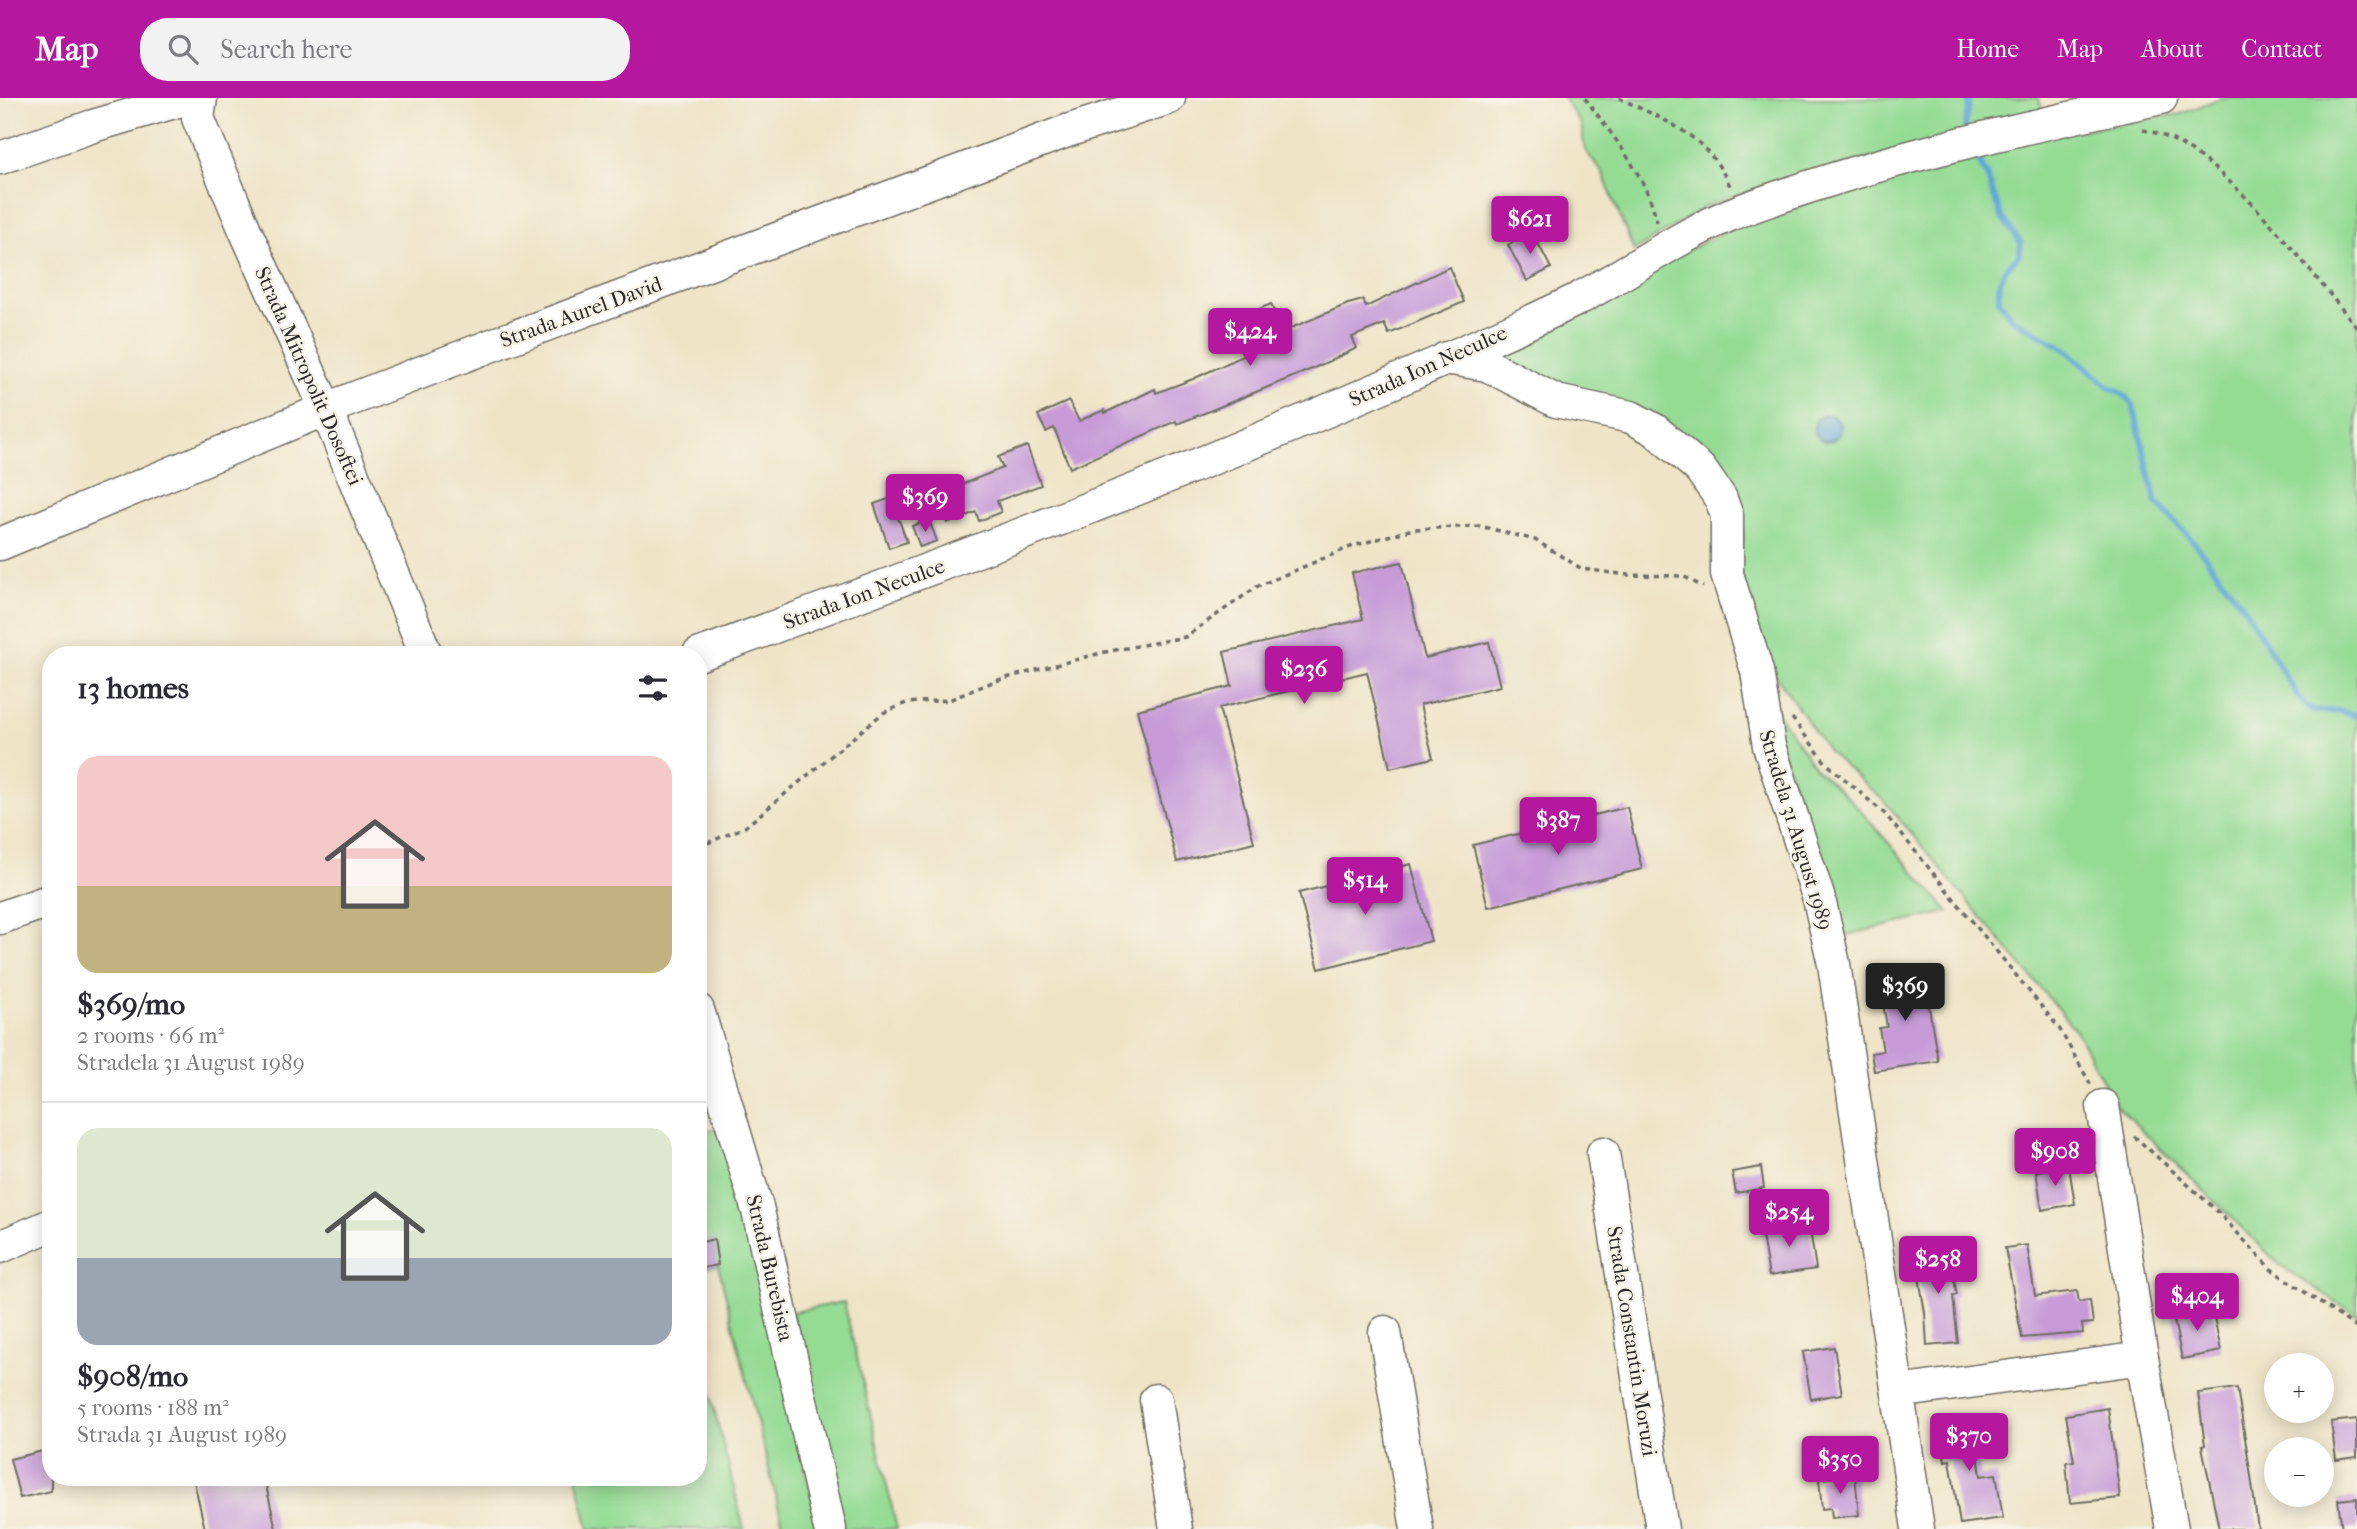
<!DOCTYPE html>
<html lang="en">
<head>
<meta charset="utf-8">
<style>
  :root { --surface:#fff; --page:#f2f2f3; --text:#2b2b33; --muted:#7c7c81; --line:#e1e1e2; --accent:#b5179e }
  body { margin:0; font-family:"IM FELL French Canon",serif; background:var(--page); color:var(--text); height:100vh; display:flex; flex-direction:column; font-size:26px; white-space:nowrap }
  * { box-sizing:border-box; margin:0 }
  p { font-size:23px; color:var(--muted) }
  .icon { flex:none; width:38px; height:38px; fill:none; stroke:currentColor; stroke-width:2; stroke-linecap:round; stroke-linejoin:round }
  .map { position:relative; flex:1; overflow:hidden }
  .side { position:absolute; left:42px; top:548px; width:665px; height:840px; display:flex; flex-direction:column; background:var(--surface); border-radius:28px; box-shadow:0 4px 18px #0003 }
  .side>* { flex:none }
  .fabs { position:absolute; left:2264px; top:1255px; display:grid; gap:14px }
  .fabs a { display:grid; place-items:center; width:70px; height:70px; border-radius:50%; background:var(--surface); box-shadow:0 4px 18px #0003; font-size:35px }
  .price { position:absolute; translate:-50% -60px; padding:0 16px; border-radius:7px; background:var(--accent); color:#fff; font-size:23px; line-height:46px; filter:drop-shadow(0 2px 4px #0008) }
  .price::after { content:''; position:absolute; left:50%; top:42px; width:21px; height:16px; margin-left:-10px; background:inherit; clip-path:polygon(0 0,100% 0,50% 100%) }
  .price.on { background:#222; color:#fff }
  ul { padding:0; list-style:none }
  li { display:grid; align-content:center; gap:14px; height:371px; padding:0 35px }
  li+li { border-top:2px solid var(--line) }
  li span { display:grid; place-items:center; height:217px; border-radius:21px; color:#555 }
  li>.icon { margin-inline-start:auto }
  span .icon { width:126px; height:126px; fill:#fffc; stroke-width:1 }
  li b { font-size:30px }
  h2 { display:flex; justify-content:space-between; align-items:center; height:84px; padding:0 35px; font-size:30px }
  header { display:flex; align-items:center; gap:42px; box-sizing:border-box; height:98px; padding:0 35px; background:var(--accent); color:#fff }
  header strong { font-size:33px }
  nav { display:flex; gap:38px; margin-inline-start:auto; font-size:24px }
  .search { width:490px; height:63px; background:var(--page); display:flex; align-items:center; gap:18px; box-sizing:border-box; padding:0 24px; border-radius:28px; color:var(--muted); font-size:26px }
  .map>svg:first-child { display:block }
  .green { fill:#94db94; stroke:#608360; stroke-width:2 }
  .water { fill:#60a5d5; stroke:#466880; stroke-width:2 }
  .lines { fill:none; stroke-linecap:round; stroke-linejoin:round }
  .stream { stroke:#60a5d5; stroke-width:6 }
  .building { fill:#c69bd8 }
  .minor-casing { stroke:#706c62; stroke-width:35 }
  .path { stroke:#706c62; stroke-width:3.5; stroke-dasharray:5 5; stroke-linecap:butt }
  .minor { stroke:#fff; stroke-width:32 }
  .labels { text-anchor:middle; stroke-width:5; stroke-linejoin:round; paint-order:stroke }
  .street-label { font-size:21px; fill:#2b2b2b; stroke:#f7f3e8 }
</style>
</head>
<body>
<header>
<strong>Map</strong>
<div class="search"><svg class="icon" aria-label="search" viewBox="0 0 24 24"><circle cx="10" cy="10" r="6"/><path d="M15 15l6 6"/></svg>Search here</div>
<nav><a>Home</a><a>Map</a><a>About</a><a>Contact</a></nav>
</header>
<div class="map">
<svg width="2357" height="1431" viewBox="0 0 2357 1431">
  <rect width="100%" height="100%" fill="#f7f3e8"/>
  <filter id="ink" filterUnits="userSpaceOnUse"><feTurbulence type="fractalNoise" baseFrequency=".0143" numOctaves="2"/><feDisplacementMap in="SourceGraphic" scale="14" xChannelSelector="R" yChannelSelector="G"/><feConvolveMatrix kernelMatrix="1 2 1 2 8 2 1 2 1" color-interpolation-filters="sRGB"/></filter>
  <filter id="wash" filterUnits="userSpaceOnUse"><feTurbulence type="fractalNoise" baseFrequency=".00686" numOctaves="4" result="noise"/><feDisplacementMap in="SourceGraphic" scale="28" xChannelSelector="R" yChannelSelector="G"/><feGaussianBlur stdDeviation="1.57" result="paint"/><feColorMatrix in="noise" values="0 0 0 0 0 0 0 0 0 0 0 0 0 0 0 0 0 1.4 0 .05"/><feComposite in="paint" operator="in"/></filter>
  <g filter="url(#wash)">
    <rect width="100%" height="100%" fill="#efe4c7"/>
    <g class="green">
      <polygon points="1563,0 2038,0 2044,15 1770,86 1705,109 1634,153 1602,74 1585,52 1581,26"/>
      <polygon points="2220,0 2357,0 2357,1217 2282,1169 2115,1006 2077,934 1885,704 1829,654 1765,562 1737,462 1743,441 1740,406 1712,363 1480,254 1748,123 1940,64 2039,39 2181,16"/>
      <polygon points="1769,603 1816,671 1851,702 1949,814 1846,837 1781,648"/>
      <polygon points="698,1024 701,1033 723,1030 820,1431 784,1431 718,1167 698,1171"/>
      <polygon points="844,1204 897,1431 843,1431 792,1214"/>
      <polygon points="698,1246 744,1431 589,1431 576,1379 698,1379"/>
    </g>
    <circle class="water" cx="1827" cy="330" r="13"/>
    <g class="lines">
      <g class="stream">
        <polyline points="1965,29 1970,0"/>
        <polyline points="1972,51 1987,78 2001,118 2021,145 2019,157 2005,172 1999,186 1999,202 2011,220 2064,250 2108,288 2126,298 2133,307 2156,404 2192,442 2244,509 2298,599 2312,613 2340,613 2357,618"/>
      </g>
    </g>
    <g id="blocks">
      <g class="building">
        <polygon points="1532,134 1551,170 1527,183 1508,147"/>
        <polygon points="1449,169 1464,204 1389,236 1384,226 1352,239 1357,250 1312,271 1212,312 1177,326 1176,323 1070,370 1054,330 1046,334 1038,317 1069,303 1079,323 1104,312 1105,315 1155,291 1156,295 1193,281 1258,251 1244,217 1271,206 1282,234 1348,206 1363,202 1366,209"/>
        <polygon points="1027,348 1041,387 997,403 1001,414 979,423 976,414 947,425 934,391 956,382 958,388 1003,370 998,359"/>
        <polygon points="891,400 907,444 889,450 874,406"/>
        <polygon points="929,422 937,443 920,449 912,428"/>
        <polygon points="1402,464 1425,560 1489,544 1500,588 1420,607 1433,660 1390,670 1367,574 1219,610 1254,744 1177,764 1137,612 1232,588 1224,554 1363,521 1352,475"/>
        <polygon points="1627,709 1642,771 1488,809 1473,747"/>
        <polygon points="1411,766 1431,843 1319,871 1299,795"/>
        <polygon points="1918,870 1923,903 1928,903 1938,963 1874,973 1871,955 1883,953 1879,930 1887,929 1878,876"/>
        <polygon points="1761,1069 1764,1090 1736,1095 1732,1074"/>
        <polygon points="2069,1069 2075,1106 2042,1112 2036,1073"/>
        <polygon points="1809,1125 1816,1171 1769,1178 1761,1132"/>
        <polygon points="714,1141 718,1167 698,1171 698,1145"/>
        <polygon points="2027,1147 2035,1198 2077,1193 2079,1204 2090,1202 2093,1225 2082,1226 2083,1235 2022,1240 2005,1150"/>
        <polygon points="1948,1150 1957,1197 1953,1198 1958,1245 1927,1248 1925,1215 1915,1155"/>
        <polygon points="2212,1209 2221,1253 2182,1261 2173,1217"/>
        <polygon points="1834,1249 1842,1296 1811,1301 1803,1254"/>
        <polygon points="2237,1290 2251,1378 2258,1431 2219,1431 2202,1348 2205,1347 2198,1295"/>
        <polygon points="2108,1310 2120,1400 2070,1405 2066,1364 2074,1363 2066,1317"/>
        <polygon points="1973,1319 1981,1378 1996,1376 2003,1420 1960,1426 1950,1362 1945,1363 1939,1323"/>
        <polygon points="2357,1321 2357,1359 2336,1362 2331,1324"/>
        <polygon points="51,1351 51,1393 20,1400 10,1361"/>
        <polygon points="1855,1377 1859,1417 1832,1420 1831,1410 1822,1411 1819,1381"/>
        <polygon points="193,1379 264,1379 276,1431 205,1431"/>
        <polygon points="2357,1400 2357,1431 2342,1431 2338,1402"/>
      </g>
    </g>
  </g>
  <g filter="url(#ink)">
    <use href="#blocks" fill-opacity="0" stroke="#706c62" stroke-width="2"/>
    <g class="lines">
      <defs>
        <g id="minor">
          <polyline points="201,0 198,20 245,132 326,311 426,556"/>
          <polyline points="0,60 93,28 188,0"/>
          <polyline points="1446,260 1487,267 1556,303 1631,319 1655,332 1700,371 1721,401 1727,418 1727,476 1757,573 1769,648 1819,801 1834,866 1918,1431"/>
          <polyline points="0,446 326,311 500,244 1067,33 1169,0"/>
          <path d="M698 557C918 476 1137 395 1352 302 1427 269 1503 238 1576 202 1632 173 1683 134 1742 112 1877 62 2021 30 2161 0"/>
          <polyline points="0,820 51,802"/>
          <polyline points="698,912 758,1113 830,1431"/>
          <polyline points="2103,1008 2142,1260 2172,1431"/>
          <polyline points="1603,1055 1662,1431"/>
          <polyline points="0,1149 51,1127"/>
          <polyline points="1385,1234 1417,1431"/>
          <polyline points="1898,1294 2142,1260"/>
          <polyline points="1156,1302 1176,1431"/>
        </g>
      </defs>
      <use href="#minor" class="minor-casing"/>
      <g class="path">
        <path d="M1585 0C1612 37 1647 78 1657 124"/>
        <path d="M1619 0C1668 24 1706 36 1730 88"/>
        <path d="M2143 32C2218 44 2308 173 2357 229"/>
        <polyline points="1792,620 1826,665 1885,716 2059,930 2091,987"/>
        <polyline points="698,749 745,729 883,615 906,605 949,602 995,583 1105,554 1185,539 1258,488 1353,448 1413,431 1480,428 1535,442 1582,471 1628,477 1683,478 1703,489"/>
        <polyline points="2134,1038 2216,1112 2271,1171 2357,1230"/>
        <polyline points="182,1430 182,1431"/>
      </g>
      <use href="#minor" class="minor"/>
    </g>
  </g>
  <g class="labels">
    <g class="street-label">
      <text transform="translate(581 214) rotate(-20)" y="7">Strada Aurel David</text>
      <text transform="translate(1428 268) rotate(-24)" y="7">Strada Ion Neculce</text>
      <text transform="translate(309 278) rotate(66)" y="7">Strada Mitropolit Dosoftei</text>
      <text transform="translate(864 496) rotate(-20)" y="7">Strada Ion Neculce</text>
      <text transform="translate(1796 732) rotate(73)" y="7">Stradela 31 August 1989</text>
      <text transform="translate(770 1170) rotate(77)" y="7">Strada Burebista</text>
      <text transform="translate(1632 1243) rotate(81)" y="7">Strada Constantin Moruzi</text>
    </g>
  </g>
</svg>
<div class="fabs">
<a>+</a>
<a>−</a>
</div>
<b class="price" style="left:1530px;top:158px">$621</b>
<b class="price" style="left:1250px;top:270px">$424</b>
<b class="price" style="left:925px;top:436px">$369</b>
<b class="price" style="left:1304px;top:608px">$236</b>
<b class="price" style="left:1558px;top:759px">$387</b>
<b class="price" style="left:1365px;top:819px">$514</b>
<b class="price on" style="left:1905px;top:925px">$369</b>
<b class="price" style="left:2055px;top:1090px">$908</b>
<b class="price" style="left:1789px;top:1151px">$254</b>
<b class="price" style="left:1938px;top:1198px">$258</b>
<b class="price" style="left:2197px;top:1235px">$404</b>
<b class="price" style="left:1969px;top:1375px">$370</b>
<b class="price" style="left:1840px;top:1398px">$350</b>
<section class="side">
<h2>13 homes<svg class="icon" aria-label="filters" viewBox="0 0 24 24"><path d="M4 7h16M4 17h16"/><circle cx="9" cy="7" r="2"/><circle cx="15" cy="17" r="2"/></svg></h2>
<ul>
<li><span style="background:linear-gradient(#f6c9c9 60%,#c2b280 0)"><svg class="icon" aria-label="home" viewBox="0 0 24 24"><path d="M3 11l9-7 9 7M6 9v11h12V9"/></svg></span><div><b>$369/mo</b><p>2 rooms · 66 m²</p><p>Stradela 31 August 1989</p></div></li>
<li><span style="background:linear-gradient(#dfe7d0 60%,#9aa5b1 0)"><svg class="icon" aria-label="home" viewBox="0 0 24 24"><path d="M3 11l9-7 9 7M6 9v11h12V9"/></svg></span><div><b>$908/mo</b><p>5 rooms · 188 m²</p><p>Strada 31 August 1989</p></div></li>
</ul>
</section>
</div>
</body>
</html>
